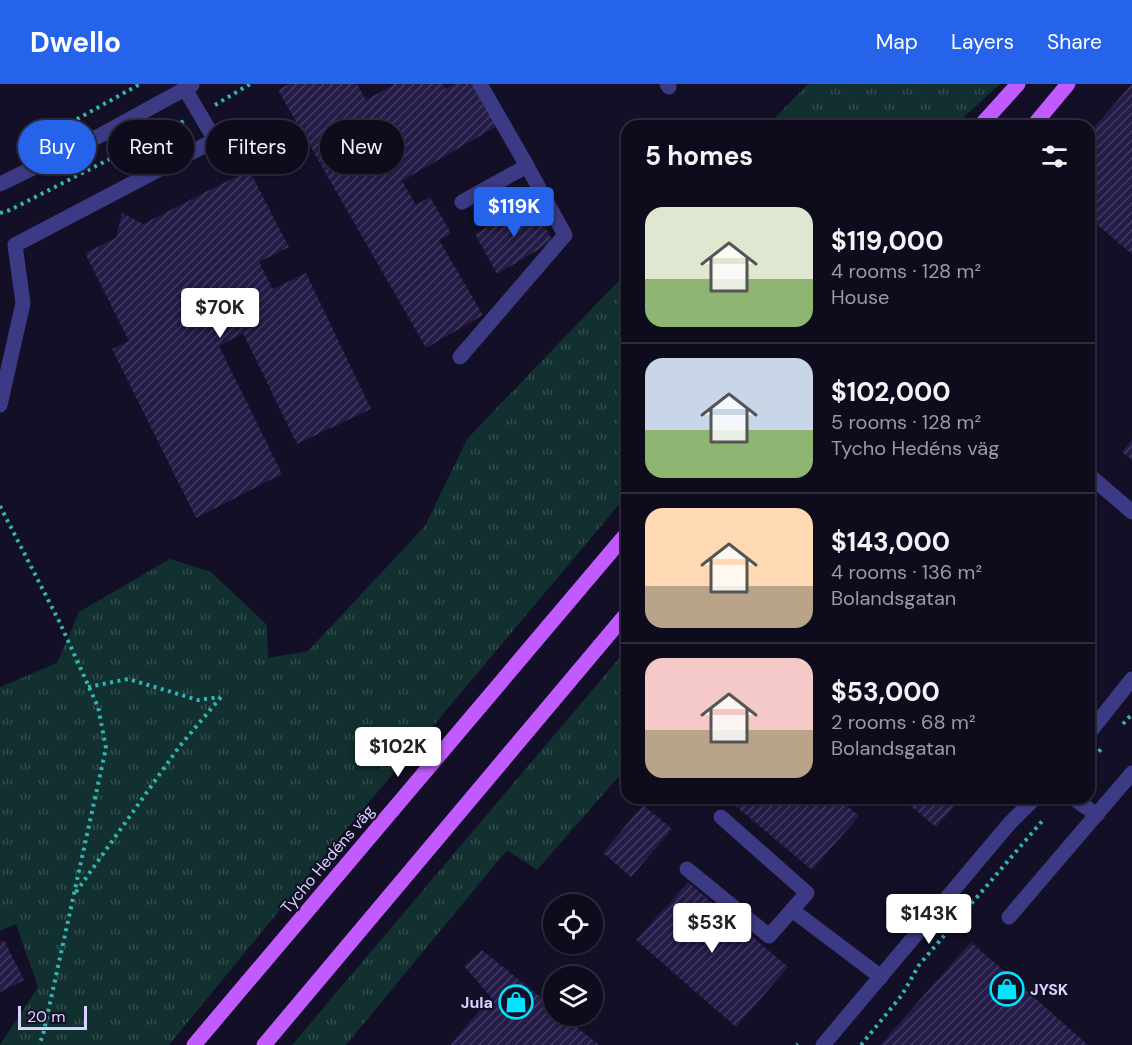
<!DOCTYPE html>
<html lang="en">
<head>
<meta charset="utf-8">
<style>
  :root { --surface:#0e0b1c; --page:#171425; --text:#f1f3f6; --muted:#9b9ba3; --line:#2e2b3b; --accent:#2563eb }
  body { margin:0; font-family:"DM Sans",sans-serif; background:var(--page); color:var(--text); height:100vh; display:flex; flex-direction:column; font-size:22px; white-space:nowrap }
  * { box-sizing:border-box; margin:0 }
  p { font-size:20px; color:var(--muted) }
  .icon { flex:none; width:33px; height:33px; fill:none; stroke:currentColor; stroke-width:2; stroke-linecap:round; stroke-linejoin:round }
  .map { position:relative; flex:1; overflow:hidden }
  .sheet { position:absolute; left:621px; top:36px; width:474px; height:684px; display:flex; flex-direction:column; background:var(--surface); border-radius:18px; box-shadow:0 2px 4px #0004,0 0 0 2px var(--line) }
  .sheet>* { flex:none }
  .banner { position:absolute; left:18px; top:36px; width:513px; height:54px; display:flex; gap:12px }
  .buttons { position:absolute; left:543px; top:810px; display:grid; gap:12px }
  .buttons a { display:grid; place-items:center; width:60px; height:60px; border-radius:50%; background:var(--surface); box-shadow:0 2px 4px #0004,0 0 0 2px var(--line); font-size:30px }
  .scale { position:absolute; left:18px; bottom:15px; width:69px; box-sizing:border-box; padding-left:6px; border:3px solid #d9d4ff; border-top:0; font-size:16px; line-height:21px; white-space:nowrap; color:#d9d4ff; -webkit-text-stroke:4px #130f26; paint-order:stroke }
  .price { position:absolute; translate:-50% -51px; padding:0 14px; border-radius:6px; background:#fff; color:#222; font-size:20px; line-height:39px; filter:drop-shadow(0 2px 3px #0008) }
  .price::after { content:''; position:absolute; left:50%; top:36px; width:18px; height:14px; margin-left:-9px; background:inherit; clip-path:polygon(0 0,100% 0,50% 100%) }
  .price.on { background:var(--accent); color:#fff }
  ul { padding:0; list-style:none }
  li { display:flex; align-items:center; gap:18px; height:150px; padding:0 24px }
  li+li { border-top:2px solid var(--line) }
  li span { display:grid; place-items:center; flex:none; width:168px; height:120px; border-radius:18px; color:#555 }
  li>.icon { margin-inline-start:auto }
  span .icon { width:72px; height:72px; fill:#fffc; stroke-width:1 }
  li b { font-size:26px }
  h2 { display:flex; justify-content:space-between; align-items:center; height:72px; padding:0 24px; font-size:26px }
  .chip { padding:0 21px; border-radius:27px; background:var(--surface); box-shadow:0 2px 4px #0004,0 0 0 2px var(--line); font-size:21px; line-height:54px }
  .chip.on { background:var(--accent); color:#fff }
  header { display:flex; align-items:center; gap:36px; box-sizing:border-box; height:84px; padding:0 30px; background:var(--accent); color:#fff }
  header strong { font-size:28px }
  nav { display:flex; gap:33px; margin-inline-start:auto; font-size:21px }
  .map>svg:first-child { display:block }
  .grass { fill:url(#grass-tufts) }
  .building { fill:url(#building-hatch) }
  .lines { fill:none; stroke-linecap:round; stroke-linejoin:round }
  .path { stroke:#2fb8b0; stroke-width:4; stroke-dasharray:3 4.5; stroke-linecap:butt }
  .minor { stroke:#3d3a85; stroke-width:15 }
  .major { stroke:#c25bff; stroke-width:15 }
  .labels { text-anchor:middle; stroke-width:4.5; stroke-linejoin:round; paint-order:stroke }
  .street-label { font-size:16px; fill:#d9d4ff; stroke:#130f26 }
  .poi-label { font-size:16px; font-weight:bold; fill:#d9d4ff; stroke:#130f26; text-anchor:start }
</style>
</head>
<body>
<header>
<strong>Dwello</strong>
<nav><a>Map</a><a>Layers</a><a>Share</a></nav>
</header>
<div class="map">
<svg width="1132" height="961" viewBox="0 0 1132 961">
  <defs>
    <pattern id="grass-tufts" width="24" height="20" patternUnits="userSpaceOnUse" patternTransform="scale(1.5)"><rect width="24" height="20" fill="#12302f"/><path d="M3 7l-1-3M5 7V3M7 7l1-3M15 17l-1-3M17 17v-4M19 17l1-3" fill="none" stroke="#344d4e"/></pattern>
    <pattern id="building-hatch" width="6" height="6" patternUnits="userSpaceOnUse" patternTransform="scale(1.5)"><rect width="6" height="6" fill="#241b47"/><path d="M-1 1l2-2M0 6l6-6M5 7l2-2" fill="none" stroke="#433b63"/></pattern>
  </defs>
  <rect width="100%" height="100%" fill="#130f26"/>
  <g class="grass">
    <polygon points="808,0 1000,0 954,42 767,42"/>
    <polygon points="627,188 627,411 339,754 169,961 0,961 38,903 16,840 0,847 0,603 57,579 79,528 170,475 211,488 267,541 268,574 308,567 425,442 467,355"/>
    <polygon points="627,565 627,683 537,786 507,766 346,961 292,961"/>
  </g>
  <g class="building">
    <polygon points="289,0 357,0 366,16 395,0 443,0 445,5 454,0 473,0 497,42 402,97 416,121 430,113 451,149 439,156 483,231 426,264 278,6"/>
    <polygon points="1132,0 1132,170 1089,134 1089,49"/>
    <polygon points="249,86 289,163 259,178 273,205 306,189 371,325 297,360 243,249 219,262 282,390 196,434 112,265 129,257 85,169 116,154 122,129 143,140"/>
    <polygon points="531,118 553,157 497,190 475,150"/>
    <polygon points="1132,355 1132,376 1122,368"/>
    <polygon points="726,714 838,714 859,732 812,786"/>
    <polygon points="901,714 962,714 936,743"/>
    <polygon points="643,721 672,745 631,793 603,769"/>
    <polygon points="688,798 788,883 736,943 636,856"/>
    <polygon points="4,856 24,896 0,908 0,858"/>
    <polygon points="971,858 1062,938 1088,961 880,961"/>
    <polygon points="482,866 554,924 554,932 563,932 599,961 450,961 491,913 464,882"/>
  </g>
  <g class="lines">
    <g class="path">
      <polyline points="215,21 250,0"/>
      <polyline points="18,68 140,0"/>
      <polyline points="0,129 10,126 184,37"/>
      <polyline points="0,422 60,539 98,623 106,664 43,951 39,961"/>
      <polyline points="88,603 128,595 198,616 220,613"/>
      <polyline points="1123,640 1132,630"/>
      <polyline points="1089,679 1102,664"/>
      <polyline points="76,808 179,663 221,613"/>
      <polyline points="797,961 798,960"/>
      <polyline points="861,961 902,911 919,881 1043,736"/>
    </g>
    <g class="minor">
      <polyline points="667,0 669,3"/>
      <polyline points="0,100 99,52 192,1"/>
      <polyline points="462,118 527,82 480,0"/>
      <polyline points="460,273 565,151 527,82"/>
      <polyline points="0,321 23,219 15,161 215,56 185,5"/>
      <polyline points="1089,391 1132,428"/>
      <polyline points="1089,649 1132,595"/>
      <polyline points="1073,714 1097,731"/>
      <polyline points="721,733 807,809 792,826 881,893"/>
      <polyline points="687,785 769,852 792,826"/>
      <polyline points="1009,833 1132,689"/>
      <polyline points="823,961 1009,740 1035,714"/>
    </g>
    <g class="major">
      <polyline points="980,42 1018,0"/>
      <polyline points="1033,42 1068,0"/>
      <polyline points="194,961 627,449"/>
      <polyline points="264,961 627,529"/>
    </g>
  </g>
  <defs>
    <symbol id="shop-ring" viewBox="-11 -11 22 22"><circle r="9.5" fill="#130f26" stroke="#00e5ff" stroke-width="1.5"/><path d="M-5-2.5h2.3a2.7 3.5 0 0 1 5.4 0H5L5.5 6h-11ZM-1.5-2.5h3a1.5 2.3 0 0 0-3 0Z" fill="#00e5ff"/></symbol>
  </defs>
  <g fill-rule="evenodd">
    <use href="#shop-ring" x="988" y="886" width="38" height="38"/>
    <use href="#shop-ring" x="497" y="899" width="38" height="38"/>
  </g>
  <g class="labels">
    <g class="street-label">
      <text transform="translate(327 775) rotate(-50)" y="6">Tycho Hedéns väg</text>
    </g>
    <g class="poi-label">
      <text x="1030" y="911">JYSK</text>
      <text x="493" y="924" text-anchor="end">Jula</text>
    </g>
  </g>
</svg>
<div class="buttons">
<a><svg class="icon" aria-label="locate" viewBox="0 0 24 24"><circle cx="12" cy="12" r="6"/><path d="M12 2v4M12 18v4M2 12h4M18 12h4"/></svg></a>
<a><svg class="icon" aria-label="layers" viewBox="0 0 24 24"><path d="M12 4l9 5-9 5-9-5zM3 14l9 5 9-5"/></svg></a>
</div>
<div class="scale">20 m</div>
<b class="price on" style="left:514px;top:154px">$119K</b>
<b class="price" style="left:220px;top:255px">$70K</b>
<b class="price" style="left:398px;top:694px">$102K</b>
<b class="price" style="left:929px;top:861px">$143K</b>
<b class="price" style="left:712px;top:870px">$53K</b>
<div class="banner">
<a class="chip on">Buy</a>
<a class="chip">Rent</a>
<a class="chip">Filters</a>
<a class="chip">New</a>
</div>
<section class="sheet">
<h2>5 homes<svg class="icon" aria-label="filters" viewBox="0 0 24 24"><path d="M4 7h16M4 17h16"/><circle cx="9" cy="7" r="2"/><circle cx="15" cy="17" r="2"/></svg></h2>
<ul>
<li><span style="background:linear-gradient(#dfe7d0 60%,#8fb573 0)"><svg class="icon" aria-label="home" viewBox="0 0 24 24"><path d="M3 11l9-7 9 7M6 9v11h12V9"/></svg></span><div><b>$119,000</b><p>4 rooms · 128 m²</p><p>House</p></div></li>
<li><span style="background:linear-gradient(#c9d6e8 60%,#8fb573 0)"><svg class="icon" aria-label="home" viewBox="0 0 24 24"><path d="M3 11l9-7 9 7M6 9v11h12V9"/></svg></span><div><b>$102,000</b><p>5 rooms · 128 m²</p><p>Tycho Hedéns väg</p></div></li>
<li><span style="background:linear-gradient(#ffd9b3 65%,#b9a48a 0)"><svg class="icon" aria-label="home" viewBox="0 0 24 24"><path d="M3 11l9-7 9 7M6 9v11h12V9"/></svg></span><div><b>$143,000</b><p>4 rooms · 136 m²</p><p>Bolandsgatan</p></div></li>
<li><span style="background:linear-gradient(#f6c9c9 60%,#b9a48a 0)"><svg class="icon" aria-label="home" viewBox="0 0 24 24"><path d="M3 11l9-7 9 7M6 9v11h12V9"/></svg></span><div><b>$53,000</b><p>2 rooms · 68 m²</p><p>Bolandsgatan</p></div></li>
</ul>
</section>
</div>
</body>
</html>
